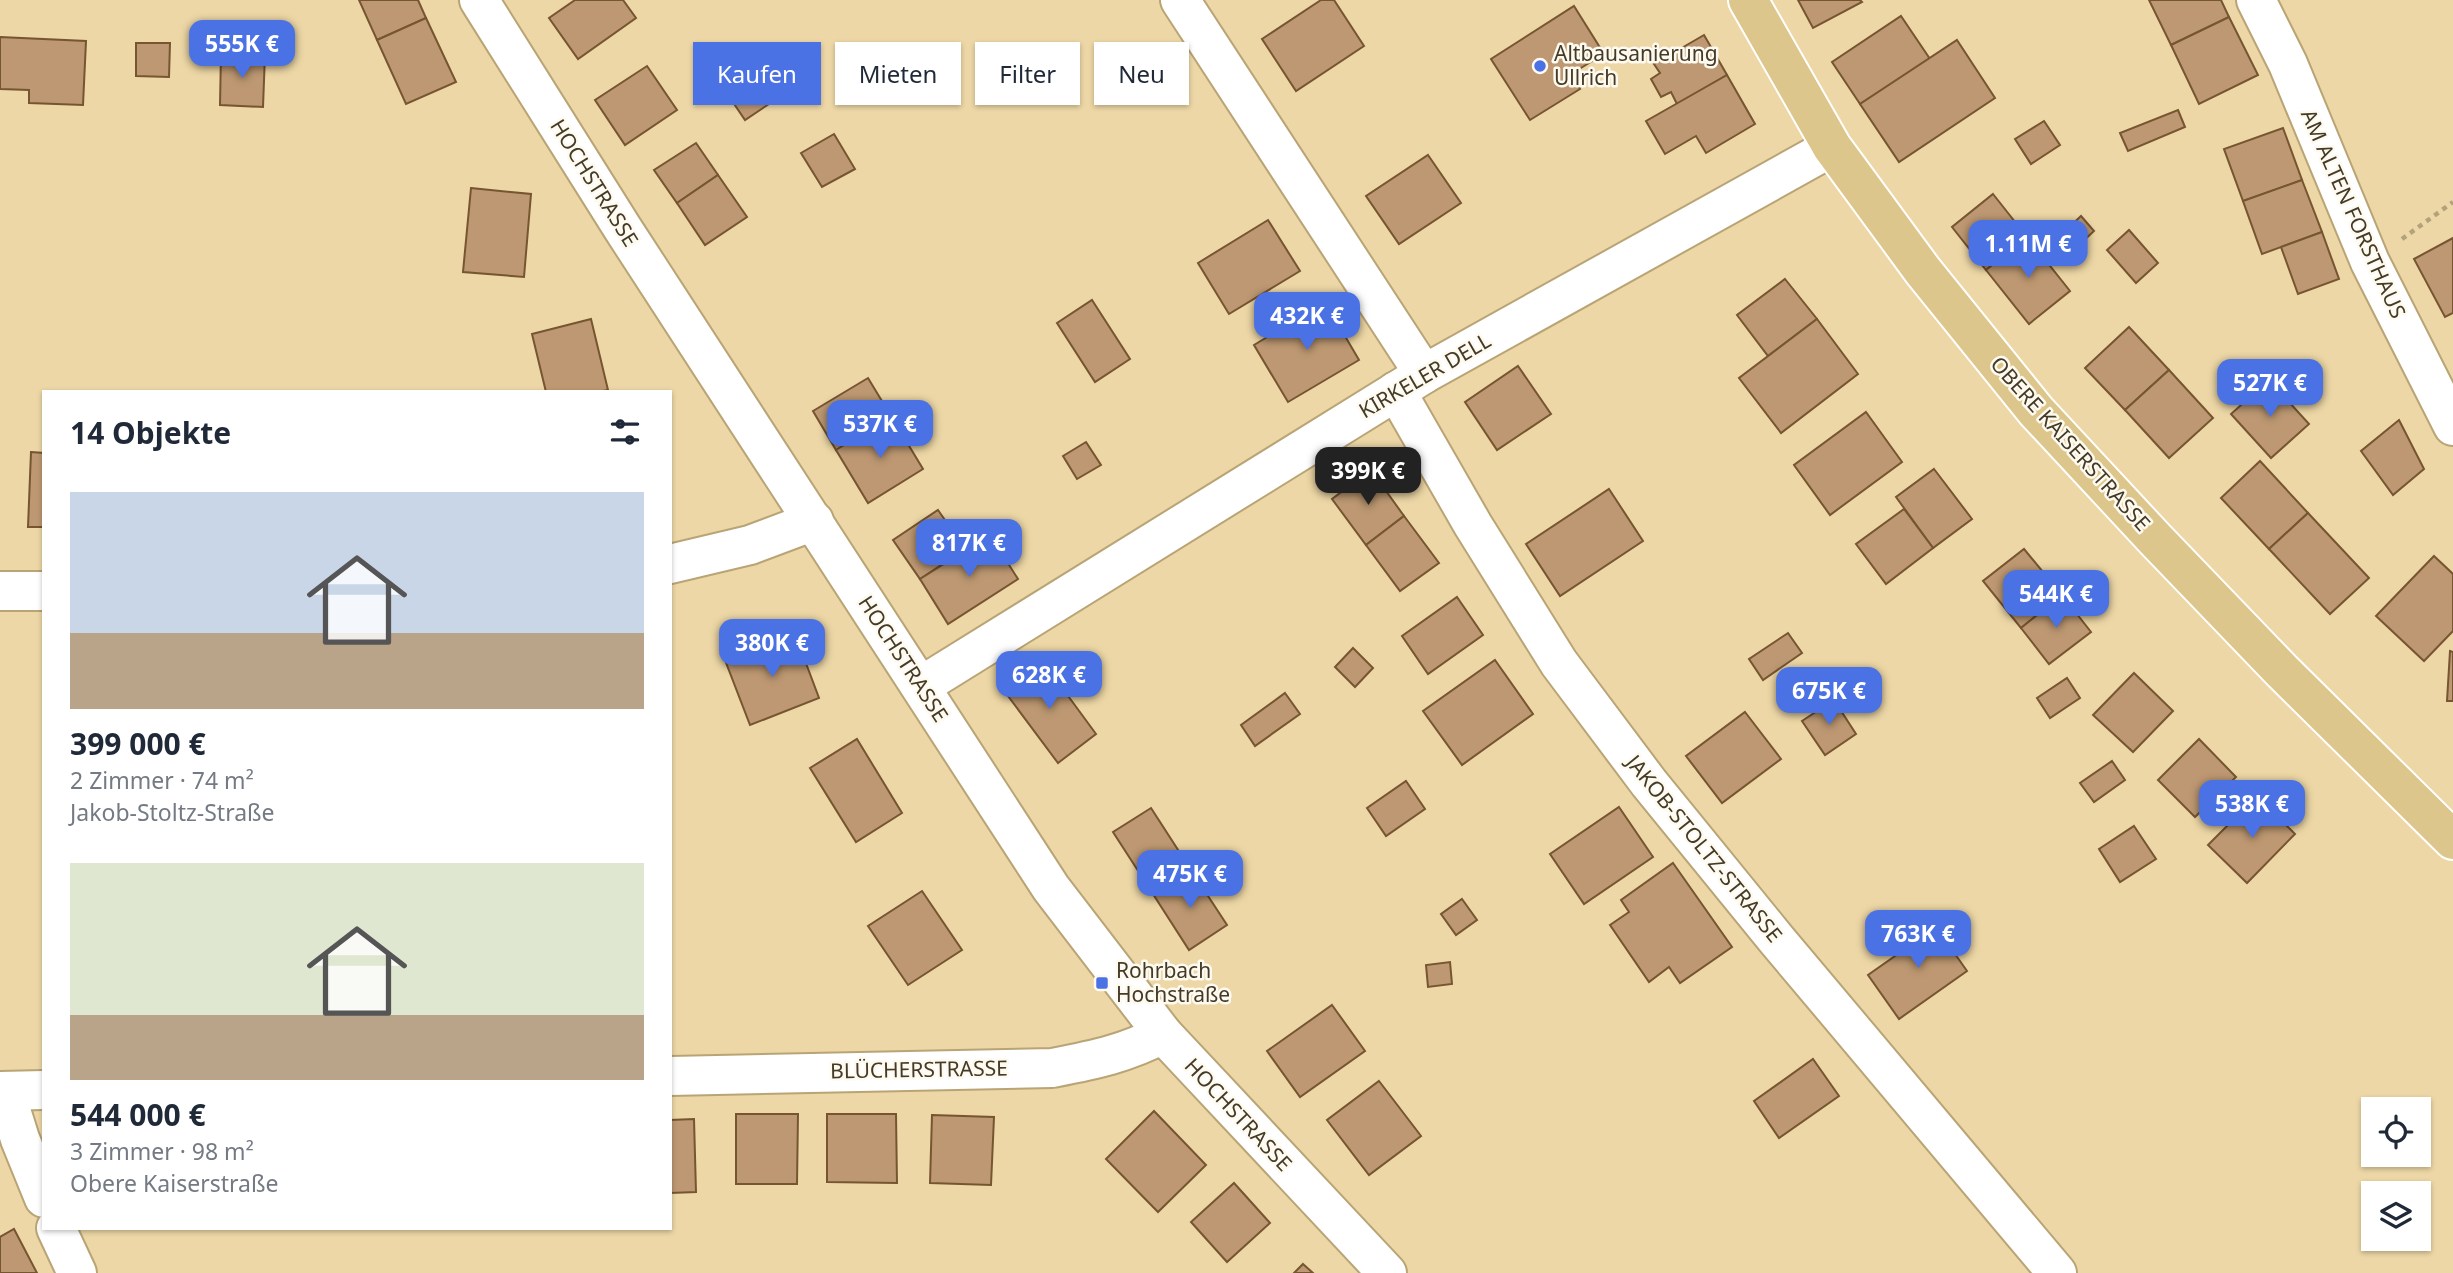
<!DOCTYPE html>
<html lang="de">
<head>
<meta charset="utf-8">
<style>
  :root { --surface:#fff; --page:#f6f6f7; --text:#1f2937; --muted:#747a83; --accent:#4b72e5 }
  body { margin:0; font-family:"Noto Sans",sans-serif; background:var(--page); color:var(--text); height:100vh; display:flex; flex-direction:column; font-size:26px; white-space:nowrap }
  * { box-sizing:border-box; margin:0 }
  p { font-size:23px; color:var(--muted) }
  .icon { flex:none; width:38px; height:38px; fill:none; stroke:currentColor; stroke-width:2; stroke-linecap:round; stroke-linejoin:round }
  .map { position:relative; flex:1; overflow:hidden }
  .sheet { position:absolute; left:42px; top:390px; width:630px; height:840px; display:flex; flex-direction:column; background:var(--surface); border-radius:0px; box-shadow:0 2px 5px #0004 }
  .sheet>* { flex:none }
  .banner { position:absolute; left:693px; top:42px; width:665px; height:63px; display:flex; gap:14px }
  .controls { position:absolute; left:2361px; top:1097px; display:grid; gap:14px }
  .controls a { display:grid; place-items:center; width:70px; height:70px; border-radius:0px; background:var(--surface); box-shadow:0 2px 5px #0004; font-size:35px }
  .price { position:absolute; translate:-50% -60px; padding:0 16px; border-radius:14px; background:var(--accent); color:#fff; font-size:23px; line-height:46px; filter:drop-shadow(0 2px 4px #0008) }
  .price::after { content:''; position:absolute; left:50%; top:42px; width:21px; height:16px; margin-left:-10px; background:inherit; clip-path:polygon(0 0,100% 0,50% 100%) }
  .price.selected { background:#222; color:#fff }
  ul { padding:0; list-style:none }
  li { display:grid; align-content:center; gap:14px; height:371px; padding:0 28px }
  li span { display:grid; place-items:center; height:217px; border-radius:0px; color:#555 }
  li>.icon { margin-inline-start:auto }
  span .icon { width:126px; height:126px; fill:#fffc; stroke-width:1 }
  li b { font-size:30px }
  h2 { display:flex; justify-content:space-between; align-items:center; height:84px; padding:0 28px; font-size:30px }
  .pill { padding:0 24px; border-radius:0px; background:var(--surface); box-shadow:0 2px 5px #0004; font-size:24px; line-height:63px }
  .pill.selected { background:var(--accent); color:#fff }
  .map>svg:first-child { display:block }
  .building { fill:#bd9872; stroke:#765531; stroke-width:2 }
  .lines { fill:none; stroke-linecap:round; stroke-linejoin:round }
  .minor-casing { stroke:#b9a475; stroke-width:42 }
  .major-casing { stroke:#fff; stroke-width:42 }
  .path { stroke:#b3a27b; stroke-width:4.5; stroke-dasharray:5 5; stroke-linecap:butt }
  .minor { stroke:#fff; stroke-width:38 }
  .major { stroke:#ddc68b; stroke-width:38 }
  .poi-dot { fill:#4b72e5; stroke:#fefaf0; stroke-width:2.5 }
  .labels { text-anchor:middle; stroke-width:5; stroke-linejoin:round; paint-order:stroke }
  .poi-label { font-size:21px; fill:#433b27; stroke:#fefaf0; text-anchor:start }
  .street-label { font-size:21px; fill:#433b27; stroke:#fefaf0 }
</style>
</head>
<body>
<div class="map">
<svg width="2453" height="1273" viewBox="0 0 2453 1273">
  <rect width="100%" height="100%" fill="#edd7a6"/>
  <g class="building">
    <polygon points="359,0 418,0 426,18 377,40"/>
    <polygon points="575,0 623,0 636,18 578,59 549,18"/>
    <polygon points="1321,0 1334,0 1364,46 1296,91 1262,39"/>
    <polygon points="1798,0 1860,0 1862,2 1813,28"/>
    <polygon points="2149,0 2221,0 2229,17 2171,45"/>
    <polygon points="1574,6 1604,54 1571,74 1580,89 1530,120 1491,59"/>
    <polygon points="1901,16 1930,59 1860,104 1832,62"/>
    <polygon points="2229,17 2258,75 2199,104 2171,45"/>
    <polygon points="426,18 456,82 406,104 377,40"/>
    <polygon points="1704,35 1727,75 1677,104 1671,92 1661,97 1651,79 1660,73 1654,64"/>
    <polygon points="0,37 86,41 83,105 29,103 29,90 0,89"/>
    <polygon points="1957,40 1995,98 1899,162 1860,104"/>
    <polygon points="136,43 170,43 169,77 136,76"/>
    <polygon points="221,53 265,54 263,107 220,105"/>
    <polygon points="750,63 775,100 745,120 720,83"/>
    <polygon points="647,66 677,110 625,145 595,100"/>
    <polygon points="1727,75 1755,124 1706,153 1696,136 1665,154 1646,121"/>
    <polygon points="2178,110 2185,127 2128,151 2120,133"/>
    <polygon points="2044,121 2060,145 2031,164 2015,139"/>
    <polygon points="2283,128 2302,180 2243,201 2224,149"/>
    <polygon points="834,134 855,169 822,187 801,153"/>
    <polygon points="696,143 718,175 677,203 654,170"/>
    <polygon points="1428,155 1461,203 1399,244 1366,196"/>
    <polygon points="718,175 747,217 705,245 677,203"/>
    <polygon points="2302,180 2322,232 2262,254 2243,201"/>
    <polygon points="471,188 531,194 524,277 463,272"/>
    <polygon points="1993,194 2027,237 1986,270 1952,227"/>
    <polygon points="2081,216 2094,231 2079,245 2066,230"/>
    <polygon points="1268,220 1300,271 1229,314 1198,263"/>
    <polygon points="2129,230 2158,263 2136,283 2107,250"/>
    <polygon points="2322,232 2339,279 2298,294 2281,247"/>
    <polygon points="2027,237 2070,291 2029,324 1986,270"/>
    <polygon points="2453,238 2453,313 2445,317 2414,259"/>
    <polygon points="1785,279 1817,319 1768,356 1737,315"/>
    <polygon points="1092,300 1130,359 1095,382 1057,323"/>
    <polygon points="1325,302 1359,360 1288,402 1254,345"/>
    <polygon points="591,319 608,390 598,392 546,392 532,334"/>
    <polygon points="1817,319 1858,374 1781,433 1739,378"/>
    <polygon points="2129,327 2169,370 2125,410 2085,368"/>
    <polygon points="1518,366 1551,414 1497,450 1465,402"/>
    <polygon points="2169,370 2213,418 2169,458 2125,410"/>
    <polygon points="868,378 891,416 836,450 813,411"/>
    <polygon points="2269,380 2309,424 2271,458 2231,414"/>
    <polygon points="1866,412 1902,462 1830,515 1794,465"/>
    <polygon points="891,416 923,469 868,503 836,450"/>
    <polygon points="2399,420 2424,469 2393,495 2361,451"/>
    <polygon points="1086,442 1101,465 1077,479 1063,456"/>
    <polygon points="31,452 44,453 44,527 28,527"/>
    <polygon points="2260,461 2308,513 2269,549 2221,498"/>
    <polygon points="1934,469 1972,519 1933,548 1896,497"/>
    <polygon points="1371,470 1404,516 1366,545 1332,499"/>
    <polygon points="1609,489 1643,541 1560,596 1526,544"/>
    <polygon points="1904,509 1933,548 1886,584 1856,544"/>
    <polygon points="938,510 965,549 920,579 893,540"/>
    <polygon points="2308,513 2369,578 2330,614 2269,549"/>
    <polygon points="1404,516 1439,563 1400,591 1366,545"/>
    <polygon points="990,535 1018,579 948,624 920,579"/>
    <polygon points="2024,549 2062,595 2021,628 1983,581"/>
    <polygon points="2434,556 2453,574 2453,631 2424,661 2376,616"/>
    <polygon points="2062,595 2091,632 2049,664 2021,628"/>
    <polygon points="1457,597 1483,635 1428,674 1402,636"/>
    <polygon points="1788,633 1802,653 1763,680 1749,659"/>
    <polygon points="795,634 819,698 750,725 725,660"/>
    <polygon points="1353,648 1373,668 1355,687 1335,667"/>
    <polygon points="2450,651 2453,652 2453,701 2447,701"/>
    <polygon points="1041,659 1096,734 1058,763 1002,688"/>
    <polygon points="1495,660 1533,714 1462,765 1423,711"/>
    <polygon points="2134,673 2173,711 2133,752 2093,715"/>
    <polygon points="2067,678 2080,698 2050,718 2037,698"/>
    <polygon points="1285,693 1300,714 1255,746 1241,725"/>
    <polygon points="1834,700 1856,734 1825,755 1802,721"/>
    <polygon points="1745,712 1781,759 1722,803 1686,756"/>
    <polygon points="857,739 902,813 856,842 810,768"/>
    <polygon points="2199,739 2236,777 2195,817 2158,780"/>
    <polygon points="2112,761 2125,780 2094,802 2080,783"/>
    <polygon points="1406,781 1425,809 1386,836 1367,808"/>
    <polygon points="2257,796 2295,834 2247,883 2208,845"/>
    <polygon points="1619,807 1653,857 1584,904 1550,854"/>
    <polygon points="1151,808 1191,870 1153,894 1113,832"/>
    <polygon points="2134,826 2156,859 2120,882 2099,849"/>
    <polygon points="1673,863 1732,947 1680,983 1669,967 1649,982 1610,925 1629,912 1621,900"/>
    <polygon points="1191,870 1227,925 1189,950 1153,894"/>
    <polygon points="922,891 962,950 908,985 868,926"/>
    <polygon points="1462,899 1477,920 1456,935 1441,914"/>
    <polygon points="1931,920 1967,971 1899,1019 1868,975 1905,949 1900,941"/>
    <polygon points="1450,962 1452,984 1428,987 1426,965"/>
    <polygon points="1332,1005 1365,1051 1300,1097 1267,1051"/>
    <polygon points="1813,1059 1839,1096 1779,1138 1754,1101"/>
    <polygon points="1379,1081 1421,1136 1369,1175 1327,1120"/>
    <polygon points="1154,1111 1206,1165 1158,1212 1106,1159"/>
    <polygon points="736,1114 798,1114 797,1184 736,1184"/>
    <polygon points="827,1114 896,1114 897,1183 827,1182"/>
    <polygon points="932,1115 994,1117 991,1185 930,1183"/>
    <polygon points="694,1119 696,1192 670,1193 670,1120"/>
    <polygon points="1234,1183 1270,1223 1227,1262 1191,1222"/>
    <polygon points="14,1229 37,1273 0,1273 0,1237"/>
    <polygon points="1303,1264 1313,1273 1294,1273"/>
  </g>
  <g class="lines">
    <defs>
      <g id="minor">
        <polyline points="479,0 623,229 1051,888 1163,1034 1387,1273"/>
        <polyline points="1180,0 1424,374"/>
        <polyline points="2256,0 2288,64 2370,262 2453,426"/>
        <polyline points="1396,391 1473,525 1559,663 1649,783 1776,939 2057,1273"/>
        <polyline points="670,564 750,545 814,521"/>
        <polyline points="0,591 44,591"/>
        <polyline points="921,686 1424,374 1832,147"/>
        <path d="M670 1076 1052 1068C1093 1060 1125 1054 1163 1034"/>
        <polyline points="0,1091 44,1090"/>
        <polyline points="5,1091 20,1139 44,1198"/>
        <polyline points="56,1228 77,1273"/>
      </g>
      <polyline id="major" points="1748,0 1832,147 1923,271 2036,411 2155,539 2282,671 2453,840"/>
    </defs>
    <use href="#minor" class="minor-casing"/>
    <use href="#major" class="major-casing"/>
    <polyline class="path" points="2402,239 2453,202"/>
    <use href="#minor" class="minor"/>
    <use href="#major" class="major"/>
  </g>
  <g class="poi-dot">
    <circle cx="1540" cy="66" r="7"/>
    <rect x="1095" y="976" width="14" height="14" rx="3.5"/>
  </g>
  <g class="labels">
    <g class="poi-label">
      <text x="1554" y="61">Altbausanierung<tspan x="1554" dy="24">Ullrich</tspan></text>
      <text x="1116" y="978">Rohrbach<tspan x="1116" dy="24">Hochstraße</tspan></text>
    </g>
    <g class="street-label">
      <text transform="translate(594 183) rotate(58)" y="7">HOCHSTRASSE</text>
      <text transform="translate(2353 214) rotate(66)" y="7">AM ALTEN FORSTHAUS</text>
      <text transform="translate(1425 376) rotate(-30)" y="7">KIRKELER DELL</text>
      <text transform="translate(2070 444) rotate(48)" y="7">OBERE KAISERSTRASSE</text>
      <text transform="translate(903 659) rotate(57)" y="7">HOCHSTRASSE</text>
      <text transform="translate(1704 849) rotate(51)" y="7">JAKOB-STOLTZ-STRASSE</text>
      <text transform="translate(919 1070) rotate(-1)" y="7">BLÜCHERSTRASSE</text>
      <text transform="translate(1238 1115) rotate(47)" y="7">HOCHSTRASSE</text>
    </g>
  </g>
</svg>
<div class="controls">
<a><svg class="icon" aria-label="locate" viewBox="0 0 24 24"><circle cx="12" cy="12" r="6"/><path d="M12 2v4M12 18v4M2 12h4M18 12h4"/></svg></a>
<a><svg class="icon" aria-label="layers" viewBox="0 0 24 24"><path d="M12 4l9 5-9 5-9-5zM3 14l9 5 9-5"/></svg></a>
</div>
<b class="price" style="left:242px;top:80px">555K €</b>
<b class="price" style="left:2028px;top:280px">1.11M €</b>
<b class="price" style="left:1307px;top:352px">432K €</b>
<b class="price" style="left:2270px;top:419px">527K €</b>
<b class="price" style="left:880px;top:460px">537K €</b>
<b class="price selected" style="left:1368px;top:507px">399K €</b>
<b class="price" style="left:969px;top:579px">817K €</b>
<b class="price" style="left:2056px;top:630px">544K €</b>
<b class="price" style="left:772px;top:679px">380K €</b>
<b class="price" style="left:1049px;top:711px">628K €</b>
<b class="price" style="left:1829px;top:727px">675K €</b>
<b class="price" style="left:2252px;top:840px">538K €</b>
<b class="price" style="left:1190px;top:910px">475K €</b>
<b class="price" style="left:1918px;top:970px">763K €</b>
<div class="banner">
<a class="pill selected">Kaufen</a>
<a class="pill">Mieten</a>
<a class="pill">Filter</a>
<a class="pill">Neu</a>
</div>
<section class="sheet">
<h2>14 Objekte<svg class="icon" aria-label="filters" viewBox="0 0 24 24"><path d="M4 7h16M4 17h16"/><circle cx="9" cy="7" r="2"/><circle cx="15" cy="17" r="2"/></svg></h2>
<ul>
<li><span style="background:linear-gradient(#c9d6e8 65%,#b9a48a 0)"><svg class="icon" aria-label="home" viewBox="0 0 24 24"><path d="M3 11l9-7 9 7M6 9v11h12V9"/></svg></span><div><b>399 000 €</b><p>2 Zimmer · 74 m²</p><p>Jakob-Stoltz-Straße</p></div></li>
<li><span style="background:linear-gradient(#dfe7d0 70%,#b9a48a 0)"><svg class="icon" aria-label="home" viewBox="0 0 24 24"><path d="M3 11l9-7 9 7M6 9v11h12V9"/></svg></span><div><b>544 000 €</b><p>3 Zimmer · 98 m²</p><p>Obere Kaiserstraße</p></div></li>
</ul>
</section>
</div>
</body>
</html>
